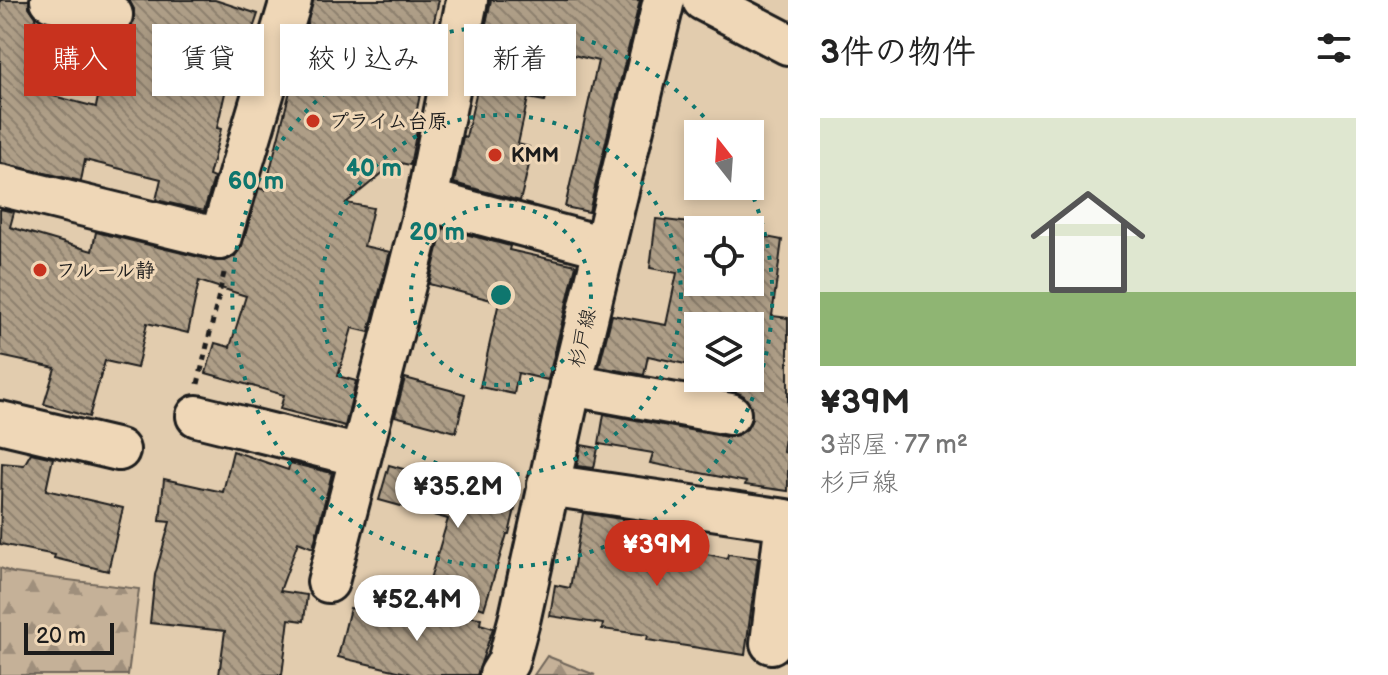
<!DOCTYPE html>
<html lang="ja">
<head>
<meta charset="utf-8">
<style>
  :root { --surface:#fff; --page:#f2f2f2; --text:#222; --muted:#767676; --accent:#c8321e }
  body { margin:0; font-family:"Balsamiq Sans","Klee One",sans-serif; background:var(--page); color:var(--text); height:100vh; display:flex; flex-direction:column; font-size:30px; white-space:nowrap }
  * { box-sizing:border-box; margin:0 }
  p { font-size:26px; color:var(--muted) }
  .icon { flex:none; width:44px; height:44px; fill:none; stroke:currentColor; stroke-width:2; stroke-linecap:round; stroke-linejoin:round }
  .map { position:relative; flex:1; overflow:hidden }
  .panel { display:flex; flex-direction:column; background:var(--surface); width:600px }
  .panel>* { flex:none }
  .banner { position:absolute; left:24px; top:24px; width:644px; height:72px; display:flex; gap:16px }
  .needle { width:52px; rotate:343deg }
  .fabs { position:absolute; left:684px; top:120px; display:grid; gap:16px }
  .fabs a { display:grid; place-items:center; width:80px; height:80px; border-radius:0px; background:var(--surface); box-shadow:0 4px 12px #0003; font-size:40px }
  .scale { position:absolute; left:24px; bottom:20px; width:90px; box-sizing:border-box; padding-left:8px; border:4px solid #1c1c1c; border-top:0; font-size:22px; line-height:28px; white-space:nowrap; color:#1c1c1c; -webkit-text-stroke:6px #efd7b7; paint-order:stroke }
  .price { position:absolute; translate:-50% -68px; padding:0 18px; border-radius:28px; background:#fff; color:#222; font-size:26px; line-height:52px; filter:drop-shadow(0 2px 4px #0008) }
  .price::after { content:''; position:absolute; left:50%; top:48px; width:24px; height:18px; margin-left:-12px; background:inherit; clip-path:polygon(0 0,100% 0,50% 100%) }
  .price.current { background:var(--accent); color:#fff }
  ul { padding:0; list-style:none }
  li { display:grid; align-content:center; gap:16px; height:424px; padding:0 32px }
  li span { display:grid; place-items:center; height:248px; border-radius:0px; color:#555 }
  li>.icon { margin-inline-start:auto }
  span .icon { width:144px; height:144px; fill:#fffc; stroke-width:1 }
  li b { font-size:34px }
  h2 { display:flex; justify-content:space-between; align-items:center; height:96px; padding:0 32px; font-size:34px }
  .tag { padding:0 28px; border-radius:0px; background:var(--surface); box-shadow:0 4px 12px #0003; font-size:28px; line-height:72px }
  .tag.current { background:var(--accent); color:#fff }
  main { display:flex; flex:1; min-height:0 }
  .map>svg:first-child { display:block }
  .forest { fill:url(#forest-firs); stroke:#70665a; stroke-width:2 }
  .building { fill:url(#building-back-hatch); stroke:#1c1c1c; stroke-width:2 }
  .lines { fill:none; stroke-linecap:round; stroke-linejoin:round }
  .minor-casing { stroke:#1c1c1c; stroke-width:46 }
  .path { stroke:#1c1c1c; stroke-width:5; stroke-dasharray:6 6; stroke-linecap:butt }
  .minor { stroke:#efd7b7; stroke-width:40 }
  .ring { fill:none; stroke:#0f766e; stroke-width:4; stroke-dasharray:4 8 }
  .poi-dot { fill:#c8321e; stroke:#efd7b7; stroke-width:3 }
  .labels { text-anchor:middle; stroke-width:6; stroke-linejoin:round; paint-order:stroke }
  .poi-label { font-size:20px; font-weight:bold; fill:#1c1c1c; stroke:#efd7b7; text-anchor:start }
  .street-label { font-size:20px; fill:#1c1c1c; stroke:#efd7b7 }
  .centre { fill:#0f766e; stroke:#efd7b7; stroke-width:4 }
  .ring-label { font-size:24px; text-anchor:middle; font-weight:bold; fill:#0f766e; stroke:#efd7b7; stroke-width:6; stroke-linejoin:round; paint-order:stroke }
</style>
</head>
<body>
<main>
<div class="map">
<svg width="788" height="675" viewBox="0 0 788 675">
  <defs>
    <pattern id="forest-firs" width="22" height="20" patternUnits="userSpaceOnUse" patternTransform="scale(2)"><rect width="22" height="20" fill="#c5b198"/><path d="M5 1l3.5 6h-7zM16 11l3.5 6h-7z" fill="#9f8f7b"/></pattern>
    <pattern id="building-back-hatch" width="6" height="6" patternUnits="userSpaceOnUse" patternTransform="scale(2)"><rect width="6" height="6" fill="#ae9e87"/><path d="M-1 5l2 2M0 0l6 6M5-1l2 2" fill="none" stroke="#8d806e"/></pattern>
  </defs>
  <rect width="100%" height="100%" fill="#e2ccae"/>
  <filter id="ink" filterUnits="userSpaceOnUse"><feTurbulence type="fractalNoise" baseFrequency=".0125" numOctaves="2"/><feDisplacementMap in="SourceGraphic" scale="16" xChannelSelector="R" yChannelSelector="G"/><feConvolveMatrix kernelMatrix="1 2 1 2 8 2 1 2 1" color-interpolation-filters="sRGB"/></filter>
  <g filter="url(#ink)">
    <g class="forest">
      <polygon points="0,568 14,573 139,589 128,675 0,675"/>
      <polygon points="547,656 595,675 534,675"/>
    </g>
    <g class="building">
      <polygon points="0,0 29,0 29,7 36,17 25,67 39,71 34,91 96,107 110,37 119,37 128,31 134,21 134,9 129,0 215,0 258,14 245,52 235,49 217,128 221,129 209,176 214,178 204,211 156,200 161,179 85,160 81,181 0,163"/>
      <polygon points="313,0 439,0 420,79 423,80 414,124 418,125 410,165 396,162 346,203 373,208 364,246 390,252 369,332 352,328 338,376 356,381 345,426 280,409 284,395 206,373 215,343 230,347 246,296 199,281 188,333 147,323 137,368 105,361 89,417 44,404 55,368 0,356 0,209 14,212 10,227 92,251 96,232 215,261 225,261 235,256 242,246 259,188 265,190"/>
      <polygon points="491,0 640,0 589,212 565,207 598,61 557,51 545,101 528,98 518,144 529,147 525,164 529,165 520,201 454,183 463,136 466,137 478,86 473,85"/>
      <polygon points="656,219 698,224 698,282 750,282 750,234 782,240 772,316 788,318 788,416 783,452 788,453 788,491 745,485 746,482 650,463 653,453 599,444 604,414 727,437 738,435 747,429 752,419 751,406 744,396 734,391 700,385 701,378 750,378 750,326 698,326 690,365 648,356 644,375 599,367 612,315 666,325 677,273 650,268"/>
      <polygon points="443,228 510,246 509,250 576,265 548,380 518,373 514,394 480,387 499,302 429,284"/>
      <polygon points="405,378 465,394 456,432 395,416"/>
      <polygon points="581,445 598,448 594,468 577,466"/>
      <polygon points="233,451 288,470 290,463 332,473 313,548 298,542 280,591 307,595 304,621 289,619 282,675 219,675 225,631 150,623 155,575 170,522 160,521 164,479 223,492"/>
      <polygon points="31,453 53,458 46,490 123,508 108,571 54,558 55,555 0,544 2,463 24,465"/>
      <polygon points="389,465 457,484 518,496 509,534 507,534 484,609 427,589 448,519 379,500"/>
      <polygon points="583,513 653,524 650,543 727,558 728,554 758,558 745,655 647,640 648,635 602,629 603,624 550,616 555,585 570,588"/>
      <polygon points="350,608 416,624 421,610 481,618 480,624 493,628 477,675 415,675 338,657"/>
    </g>
    <g class="lines">
      <defs>
        <g id="minor">
          <polyline points="51,0 112,15"/>
          <polyline points="703,0 788,44"/>
          <polyline points="0,185 220,239 291,0"/>
          <polyline points="427,200 604,247"/>
          <polyline points="571,385 730,414"/>
          <polyline points="197,416 360,456"/>
          <polyline points="0,422 119,450"/>
          <polyline points="548,485 786,520 771,643"/>
          <polyline points="328,582 427,200 467,0"/>
          <polyline points="500,675 508,662 520,617 571,385 664,0"/>
        </g>
      </defs>
      <use href="#minor" class="minor-casing"/>
      <polyline class="path" points="198,384 224,273"/>
      <use href="#minor" class="minor"/>
    </g>
  </g>
  <g class="ring">
    <circle cx="501" cy="295" r="90"/>
    <circle cx="501" cy="295" r="180"/>
    <path d="M749 187A270 270 0 1 1 717 133"/>
  </g>
  <g class="poi-dot">
    <circle cx="313" cy="121" r="8"/>
    <circle cx="495" cy="155" r="8"/>
    <circle cx="40" cy="270" r="8"/>
  </g>
  <g class="labels">
    <g class="poi-label">
      <text x="329" y="128">プライム台原</text>
      <text x="511" y="162">KMM</text>
      <text x="56" y="277">フルール静</text>
    </g>
    <g class="street-label">
      <text transform="translate(582 338) rotate(-77)" y="7">杉戸線</text>
    </g>
  </g>
  <circle cx="501" cy="295" r="12" class="centre"/>
  <g class="ring-label">
    <text x="374" y="176">40 m</text>
    <text x="256" y="189">60 m</text>
    <text x="437" y="240">20 m</text>
  </g>
</svg>
<div class="fabs">
<a><svg class="needle" viewBox="-14 -14 28 28"><path d="M0-13l5 13h-10z" fill="#e53935"/><path d="M0 13l5-13h-10z" fill="#767676"/></svg></a>
<a><svg class="icon" aria-label="locate" viewBox="0 0 24 24"><circle cx="12" cy="12" r="6"/><path d="M12 2v4M12 18v4M2 12h4M18 12h4"/></svg></a>
<a><svg class="icon" aria-label="layers" viewBox="0 0 24 24"><path d="M12 4l9 5-9 5-9-5zM3 14l9 5 9-5"/></svg></a>
</div>
<div class="scale">20 m</div>
<b class="price" style="left:458px;top:530px">¥35.2M</b>
<b class="price current" style="left:657px;top:588px">¥39M</b>
<b class="price" style="left:417px;top:643px">¥52.4M</b>
<div class="banner">
<a class="tag current">購入</a>
<a class="tag">賃貸</a>
<a class="tag">絞り込み</a>
<a class="tag">新着</a>
</div>
</div>
<section class="panel">
<h2>3件の物件<svg class="icon" aria-label="filters" viewBox="0 0 24 24"><path d="M4 7h16M4 17h16"/><circle cx="9" cy="7" r="2"/><circle cx="15" cy="17" r="2"/></svg></h2>
<ul>
<li><span style="background:linear-gradient(#dfe7d0 70%,#8fb573 0)"><svg class="icon" aria-label="home" viewBox="0 0 24 24"><path d="M3 11l9-7 9 7M6 9v11h12V9"/></svg></span><div><b>¥39M</b><p>3部屋 · 77 m²</p><p>杉戸線</p></div></li>
</ul>
</section>
</main>
</body>
</html>
